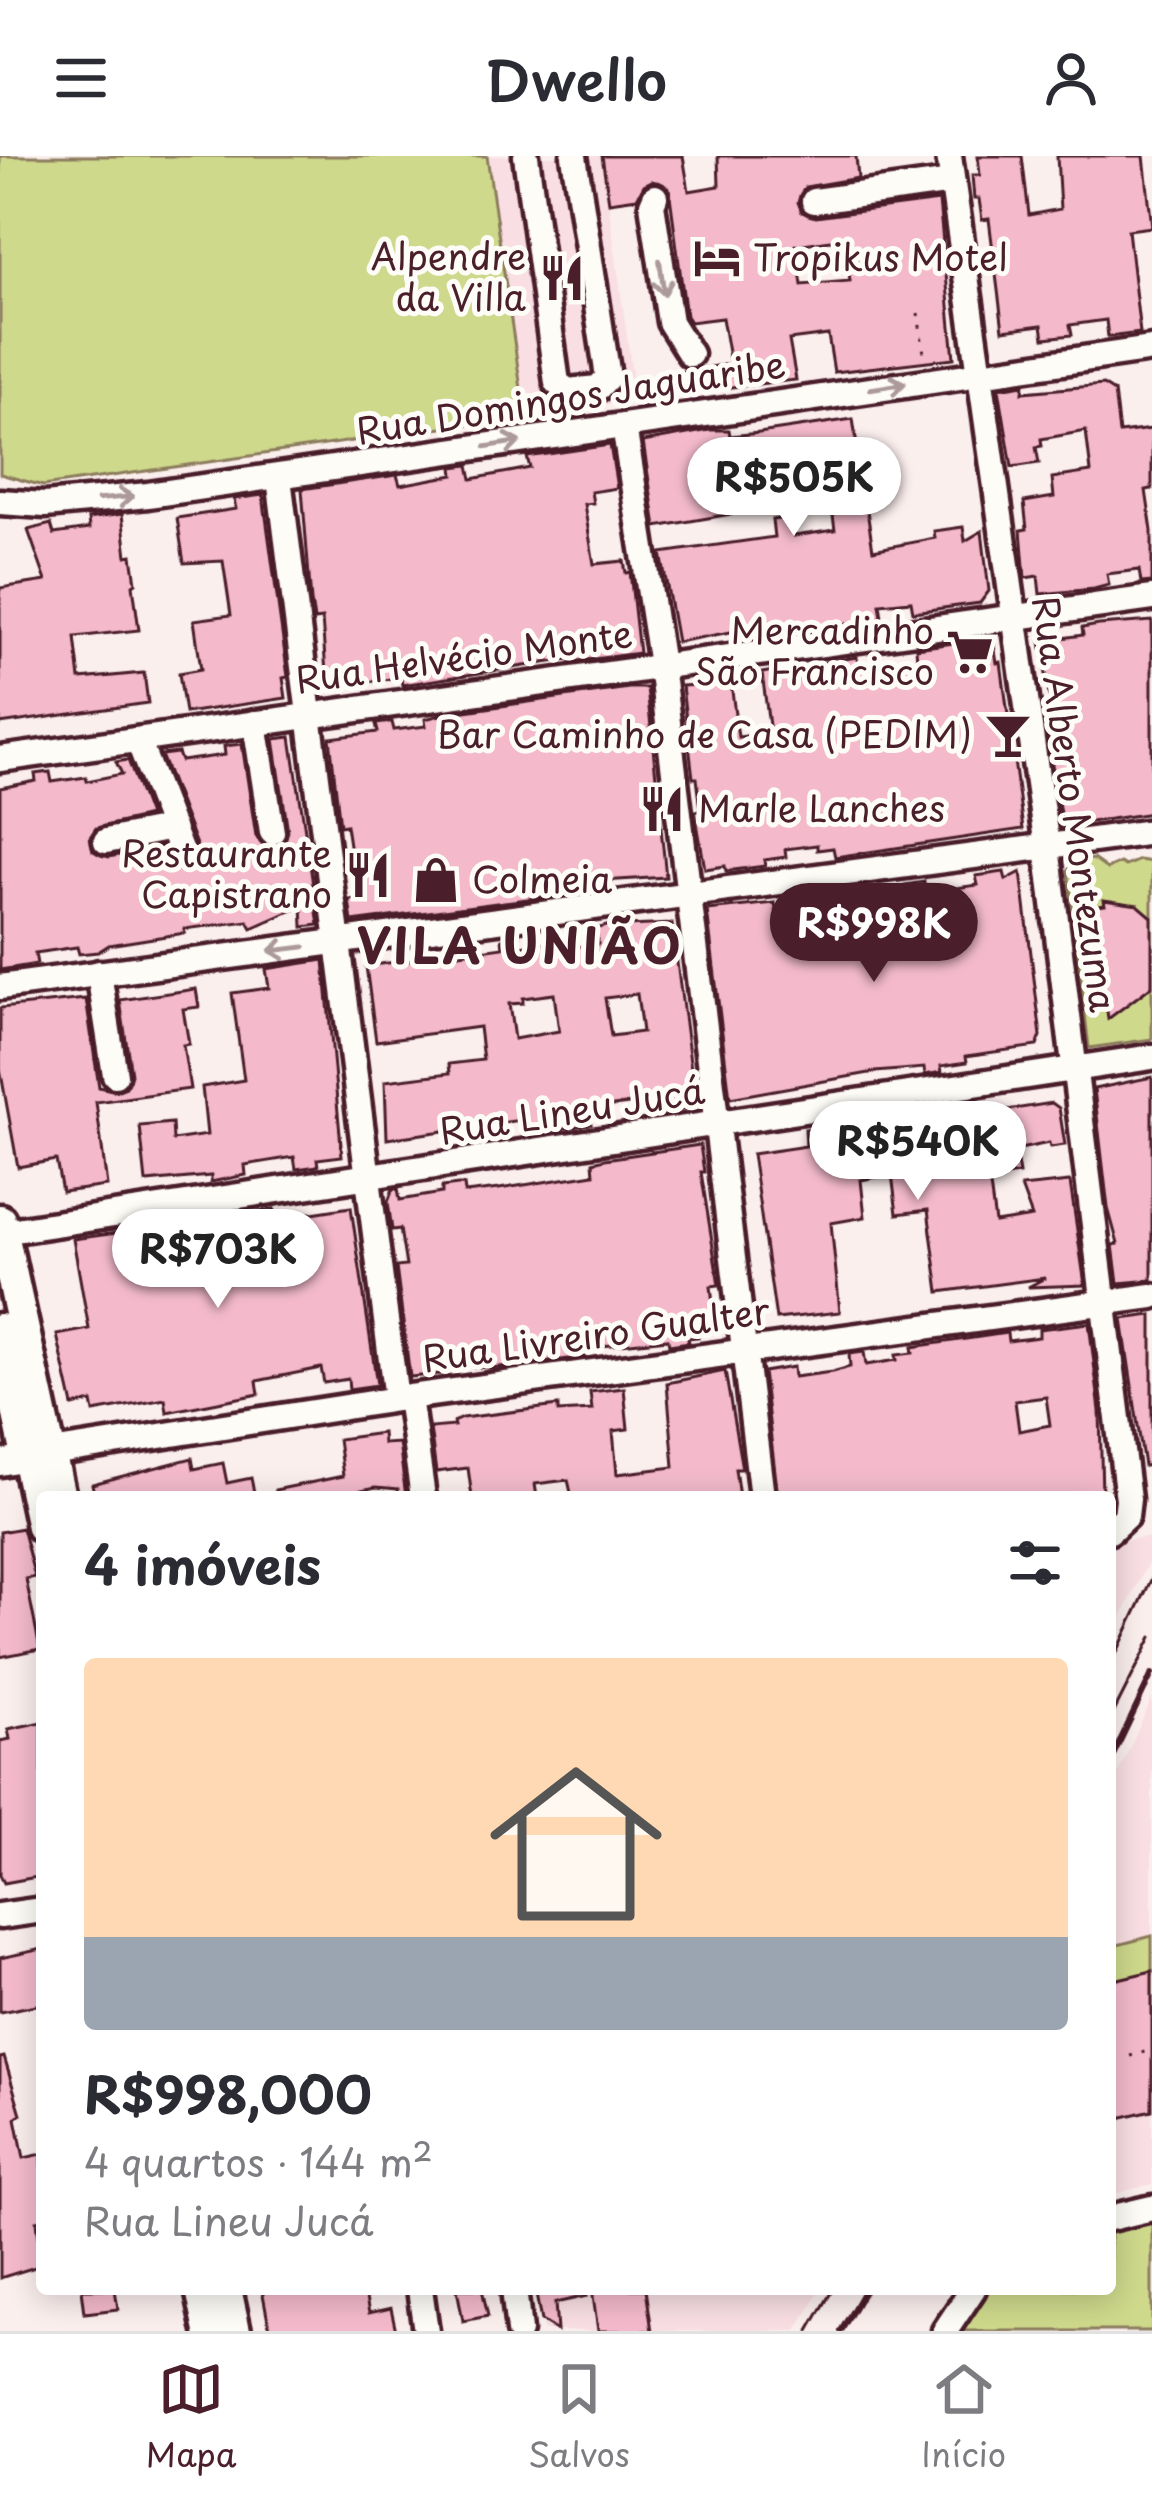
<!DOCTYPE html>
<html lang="pt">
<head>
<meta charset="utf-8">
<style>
  :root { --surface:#fff; --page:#f7f7f7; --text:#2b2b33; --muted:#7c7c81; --line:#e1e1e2; --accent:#4a1f2b }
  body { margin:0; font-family:"Playpen Sans",sans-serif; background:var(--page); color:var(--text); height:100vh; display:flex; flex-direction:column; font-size:45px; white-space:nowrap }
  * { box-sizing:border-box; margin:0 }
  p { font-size:39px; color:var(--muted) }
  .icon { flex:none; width:66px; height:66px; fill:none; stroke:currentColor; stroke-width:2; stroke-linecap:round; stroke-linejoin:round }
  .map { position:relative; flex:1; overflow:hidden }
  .details { position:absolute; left:36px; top:1335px; width:1080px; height:804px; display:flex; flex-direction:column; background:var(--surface); border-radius:12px; box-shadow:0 6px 30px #0003 }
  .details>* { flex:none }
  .price { position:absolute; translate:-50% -102px; padding:0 27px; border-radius:42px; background:#fff; color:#222; font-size:39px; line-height:78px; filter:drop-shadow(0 3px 6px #0008) }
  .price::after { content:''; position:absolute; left:50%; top:72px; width:36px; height:27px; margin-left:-18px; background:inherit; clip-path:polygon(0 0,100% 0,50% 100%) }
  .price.active { background:var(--accent); color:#fff }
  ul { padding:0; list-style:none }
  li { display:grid; align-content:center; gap:24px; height:636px; padding:0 48px }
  li span { display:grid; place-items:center; height:372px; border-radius:12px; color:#555 }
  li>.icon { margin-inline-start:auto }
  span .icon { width:216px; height:216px; fill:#fffc; stroke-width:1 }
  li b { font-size:51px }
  h2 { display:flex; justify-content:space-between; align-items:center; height:144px; padding:0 48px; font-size:51px }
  header { display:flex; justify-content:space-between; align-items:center; height:156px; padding:0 48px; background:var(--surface); font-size:54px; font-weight:600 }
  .dock { display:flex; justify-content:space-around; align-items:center; height:168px; border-top:3px solid var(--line); background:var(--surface); font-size:33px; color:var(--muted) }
  .dock a { display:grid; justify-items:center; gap:6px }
  .dock .active { color:var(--accent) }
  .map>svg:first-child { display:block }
  .built { fill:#f9dfe4 }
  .green { fill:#ced98c; stroke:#8c7c5c; stroke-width:3 }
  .building { fill:#f4bacc; stroke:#4a1f2b; stroke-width:3; fill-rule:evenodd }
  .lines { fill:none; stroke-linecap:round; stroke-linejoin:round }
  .minor-casing { stroke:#4a1f2b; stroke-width:33 }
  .major-casing { stroke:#4a1f2b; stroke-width:39 }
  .path { stroke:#4a1f2b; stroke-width:3; stroke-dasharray:3 9; stroke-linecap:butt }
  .minor { stroke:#fdfcf7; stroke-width:24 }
  .major { stroke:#fdfcf7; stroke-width:30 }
  .tram { stroke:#4a1f2b; stroke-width:3 }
  .rail { stroke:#4a1f2b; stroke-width:6 }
  .oneway { stroke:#ac999b }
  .labels { text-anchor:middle; stroke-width:10; stroke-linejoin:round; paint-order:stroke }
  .poi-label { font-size:36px; fill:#4a1f2b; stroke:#fdfcf7; text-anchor:end }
  .street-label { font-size:36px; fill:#4a1f2b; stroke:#fdfcf7 }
  .district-label { font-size:48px; font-weight:bold; letter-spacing:3px; fill:#4a1f2b; stroke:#fdfcf7 }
</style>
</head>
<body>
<header><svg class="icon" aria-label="menu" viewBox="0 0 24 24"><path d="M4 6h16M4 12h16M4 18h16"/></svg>Dwello<svg class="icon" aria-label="person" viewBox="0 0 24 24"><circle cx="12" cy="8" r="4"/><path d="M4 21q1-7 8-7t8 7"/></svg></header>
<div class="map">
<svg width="1152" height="2175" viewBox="0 0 1152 2175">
  <rect width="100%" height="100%" fill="#fbefee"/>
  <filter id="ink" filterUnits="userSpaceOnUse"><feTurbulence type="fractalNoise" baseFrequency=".00833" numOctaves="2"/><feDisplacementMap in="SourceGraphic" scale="24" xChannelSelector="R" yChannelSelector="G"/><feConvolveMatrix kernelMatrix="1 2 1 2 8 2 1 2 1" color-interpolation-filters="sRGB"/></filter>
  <g filter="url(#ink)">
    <g class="built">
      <polygon points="488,0 602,0 636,244 525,260"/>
      <polygon points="1152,1381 1152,1399 1110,1485 1110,1386"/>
      <polygon points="1152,1542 1152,2028 1110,2039 1110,1635"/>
      <polygon points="537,2133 821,2133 797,2175 543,2175"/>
    </g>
    <g class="green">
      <polygon points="0,0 487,0 525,260 43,330 0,318"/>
      <polygon points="1093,703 1107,713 1120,707 1125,710 1139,704 1152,706 1152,883 1089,892 1068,714 1077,706"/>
      <polygon points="1152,1780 1152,1886 1110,1898 1110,1791"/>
      <polygon points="1152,2058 1152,2175 956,2175 989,2133 1110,2133 1110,2068"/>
    </g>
    <g class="building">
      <path d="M602 0H683L689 35 719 30 718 0H856L858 22 805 31 798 46 802 56 816 61 939 45 954 202 834 216 828 179 789 184 796 224 685 236 683 215 730 208 722 162 690 166 686 160 669 32 652 25 644 29 637 42 609 46ZM845 82 850 125 802 129 796 89Z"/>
      <polygon points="978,0 1022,0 1029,59 1060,53 1057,0 1144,0 1152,71 1128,74 1140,177 1108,181 1106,164 1070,169 1072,179 1044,182 1042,169 1003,174 989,63 982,64 979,43 974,43 972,19 980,19"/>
      <polygon points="1024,228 1023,236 1103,229 1114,236 1119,277 1152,273 1152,333 1146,334 1152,375 1152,426 1141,427 1139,414 1107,418 1109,429 1094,433 1040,438 1038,420 1025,422 1021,374 1027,373 1024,346 1054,341 1052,322 1091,316 1086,275 1041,283 1042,290 1036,291 1039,307 1012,311 999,232"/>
      <polygon points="853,263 873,394 935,382 934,375 963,371 965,385 982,375 989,435 980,447 913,456 911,445 880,448 882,461 867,465 746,481 745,475 736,475 677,486 661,397 774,381 772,364 791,361 794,380 835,374 829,331 778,339 776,325 741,332 742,337 727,341 731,358 656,371 643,286 710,274 729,274 730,280 759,277"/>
      <polygon points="610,289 617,332 591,336 593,347 584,348 594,408 624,405 626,417 630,416 639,497 571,506 570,503 402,529 401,523 391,523 327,531 322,463 314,464 311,445 302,333 397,319 400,329 454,319 453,311 469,309 472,323 530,312 527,301"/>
      <polygon points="263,339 288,521 283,522 286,542 185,557 179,517 201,513 194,464 231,459 223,405 184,407 177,362 236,353 234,343"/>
      <polygon points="122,358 127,400 132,399 136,427 133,429 139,474 75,481 80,523 144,517 148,547 0,568 0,432 46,425 28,374 51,368 54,378 89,373 88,363"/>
      <polygon points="1152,465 1152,657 1062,670 1047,577 1055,579 1041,485 1083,479 1082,472 1099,469"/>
      <polygon points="993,482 997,507 1001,506 1023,673 835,701 833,692 817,694 817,689 785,693 786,701 764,704 765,710 726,715 725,710 705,713 695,655 701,655 697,622 693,622 682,530 731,527 738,581 770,577 762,517 857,501 858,511 917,505 916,492"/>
      <polygon points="629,532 647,532 666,721 554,728 542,731 543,741 352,766 349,744 357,743 346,669 340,670 330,582 378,576 376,568 392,566 394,574 426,570 425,563 444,558"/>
      <polygon points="291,581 319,769 303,771 302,750 252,772 248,765 184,773 185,777 109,789 98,796 79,798 77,791 35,797 37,808 0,814 0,632 36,625 35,618 50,616 52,626 86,621 87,625 122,618 116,606 128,604 149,660 96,672 90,681 93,695 109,701 161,691 171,711 187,715 195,708 198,694 161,599 178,597 181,605 225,599 224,590 242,588 256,680 265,691 273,692 283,688 288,675 274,583"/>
      <polygon points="1004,716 1006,724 1021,716 1041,880 1037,890 966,900 967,906 941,910 942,916 925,919 924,912 875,916 730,942 707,754 775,747 776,754 792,751 793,758 856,751 889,746 888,740 906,738 905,729 924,726 924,730 933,729 933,735 978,729 976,720"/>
      <polygon points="1104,744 1138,749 1152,761 1152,830 1108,863 1106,847 1091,849 1077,753 1105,749"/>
      <path d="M627 764 628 770 672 768 696 952 654 958 653 945 589 953 591 968 559 973 523 976 521 964 387 983 385 925 450 917 449 908 483 904 479 871 376 885 366 810 503 791 502 783 519 781 520 790 546 786V790L565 787 566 792 598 788 596 773ZM554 838 559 875 514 883 509 848 523 847V842ZM637 838 642 876 611 880 605 842Z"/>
      <polygon points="324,804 342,1000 317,1003 318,1010 296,1013 294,1001 245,1009 246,1019 211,1026 211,1020 146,1026 140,970 172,967 173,984 207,979 202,931 244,924 232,837 269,832 266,813"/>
      <polygon points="196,833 199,851 183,853 189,888 183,889 190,933 96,946 107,1030 62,1036 56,1004 18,1011 0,912 0,852 86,843 99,931 116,935 126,931 131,918 120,844"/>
      <polygon points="1152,921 1152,1124 1118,1127 1113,1089 1118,1088 1108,1052 1094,933"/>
      <polygon points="1052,947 1059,952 1065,989 1050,991 1049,987 1015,994 1019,1018 989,1022 995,1067 1032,1061 1021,1031 1070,1026 1085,1129 1028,1131 1045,1122 939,1136 928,1054 897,1058 892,1018 861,1024 865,1061 831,1067 840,1156 776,1163 752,998 806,990 805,973 852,968 853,976 886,972 886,977 916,973 915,966 967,959 977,950 987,949 988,957"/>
      <polygon points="700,989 704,1016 701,1016 719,1129 711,1130 716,1175 697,1177 698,1181 688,1182 689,1186 669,1189 668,1183 583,1192 584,1201 538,1207 490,1212 474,1211 473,1204 440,1208 441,1218 410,1221 396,1111 406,1110 400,1073 392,1074 388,1046 393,1033 398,1032 400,1044 442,1037 442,1031 458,1029 464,1029 465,1037 499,1033 594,1018 593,1006 605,1003"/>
      <polygon points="351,1051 377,1229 349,1233 348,1223 324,1227 321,1212 257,1225 259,1238 167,1256 165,1243 94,1256 92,1246 73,1250 57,1179 89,1173 73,1083 198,1066 217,1065 222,1073 263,1066 257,1056 274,1053 279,1062"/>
      <polygon points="1152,1159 1152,1309 1144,1310 1122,1163"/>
      <path d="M1089 1167 1100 1255 1102 1341H778L763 1216 793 1211 794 1221 832 1216 850 1211 849 1198 864 1196 866 1209 897 1204 896 1199 913 1197 912 1191 1007 1177 1008 1185 1039 1181V1173ZM1046 1241 1050 1269 1019 1275 1015 1245Z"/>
      <polygon points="725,1215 742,1313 735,1313 739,1341 572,1341 568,1324 535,1328 537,1341 472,1341 468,1312 436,1316 430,1272 454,1270 453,1266 462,1262 558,1250 558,1256 592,1254 590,1236 624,1232 628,1273 613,1275 617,1318 674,1311 667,1227"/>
      <polygon points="382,1277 383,1288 399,1287 406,1341 399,1341 398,1333 376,1331 326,1341 275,1341 275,1334 343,1320 338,1283"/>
      <polygon points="192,1302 194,1313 223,1307 227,1327 251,1322 255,1341 95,1341 92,1328"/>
      <polygon points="22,1372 35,1421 26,1423 40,1493 0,1501 0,1376"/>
      <polygon points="42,1566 42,1720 4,1727 0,1719 0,1585 10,1583 8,1573"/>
      <polygon points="42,1793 42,1848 0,1856 0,1802"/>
      <polygon points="1152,1815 1152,1954 1115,1963 1110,1942 1110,1825"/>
      <polygon points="4,1901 21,1958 16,1962 24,2002 42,1998 42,2064 37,2065 42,2109 0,2122 0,1902"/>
      <polygon points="82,2133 115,2133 118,2153 85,2157"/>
      <polygon points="262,2133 364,2133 369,2157 391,2152 396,2175 270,2175"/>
      <polygon points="457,2133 482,2133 488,2160 463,2165"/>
      <polygon points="535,2133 587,2133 587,2140 555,2147 557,2175 541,2165"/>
      <polygon points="592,2133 646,2133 652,2175 598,2175"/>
    </g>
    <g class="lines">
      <defs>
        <g id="minor">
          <polyline points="526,0 557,227 568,235 598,232 608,221 574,0"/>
          <polyline points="949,0 1047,691 1128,1343 1126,1360 1110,1375"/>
          <polyline points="655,41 652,48 670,166 690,198"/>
          <polyline points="814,45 952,26"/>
          <polyline points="624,270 661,509 762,1341"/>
          <polyline points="279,322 396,1243"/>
          <polyline points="0,346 45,349 148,339 1152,193"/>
          <polyline points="255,567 272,676"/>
          <polyline points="138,584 182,699"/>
          <polyline points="0,603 1152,442"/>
          <polyline points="106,685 172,672"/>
          <polyline points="99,817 115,919"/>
          <polyline points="0,831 1152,676"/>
          <polyline points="2,1076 1152,901"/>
          <polyline points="409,1241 423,1341"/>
          <polyline points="51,1297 409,1241 1152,1140"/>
          <polyline points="0,1307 27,1302"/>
          <polyline points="0,1760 42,1754"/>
          <polyline points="1110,2062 1152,2052"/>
          <polyline points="420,2133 426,2175"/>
          <polyline points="514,2133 519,2175"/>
          <polyline points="945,2175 973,2133"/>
        </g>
        <g id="major">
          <polyline points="0,1064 60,1341"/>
          <polyline points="0,1173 42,1371"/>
          <polyline points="201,2133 210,2175"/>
          <polyline points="226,2133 235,2175"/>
        </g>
      </defs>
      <use href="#minor" class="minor-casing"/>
      <use href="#major" class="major-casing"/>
      <g class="path">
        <polyline points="918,157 925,204"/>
        <polyline points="1130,1900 1152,1894"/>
      </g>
      <use href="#minor" class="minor"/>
      <use href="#major" class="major"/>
      <g class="tram">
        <polyline points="1110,1511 1152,1422"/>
        <polyline points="1110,1564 1152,1481"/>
        <polyline points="809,2175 833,2133"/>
      </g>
      <g class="rail">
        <polyline points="1110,1606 1152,1518"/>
        <polyline points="841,2175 865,2133"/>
      </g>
    </g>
    <defs><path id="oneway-shaft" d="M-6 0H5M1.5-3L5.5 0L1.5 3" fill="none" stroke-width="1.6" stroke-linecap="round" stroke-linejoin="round" transform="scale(3)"/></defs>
    <g class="oneway">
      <use href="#oneway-shaft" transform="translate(662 122) rotate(82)"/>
      <use href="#oneway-shaft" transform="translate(888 230) rotate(-9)"/>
      <use href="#oneway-shaft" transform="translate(503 288) rotate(-9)"/>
      <use href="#oneway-shaft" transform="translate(116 342) rotate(-5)"/>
      <use href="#oneway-shaft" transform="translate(287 793) rotate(173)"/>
    </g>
  </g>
  <defs>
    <symbol id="hotel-bare" viewBox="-9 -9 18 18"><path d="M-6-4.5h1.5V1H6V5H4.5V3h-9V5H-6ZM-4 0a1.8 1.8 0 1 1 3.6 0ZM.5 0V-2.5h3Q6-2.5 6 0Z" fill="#4a1f2b" stroke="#fdfcf7" stroke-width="2.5" paint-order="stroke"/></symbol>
    <symbol id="restaurant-bare" viewBox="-9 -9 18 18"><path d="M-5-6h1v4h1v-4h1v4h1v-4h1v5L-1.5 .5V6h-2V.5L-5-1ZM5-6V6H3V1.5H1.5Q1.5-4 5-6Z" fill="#4a1f2b" stroke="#fdfcf7" stroke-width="2.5" paint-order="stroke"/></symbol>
    <symbol id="supermarket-bare" viewBox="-9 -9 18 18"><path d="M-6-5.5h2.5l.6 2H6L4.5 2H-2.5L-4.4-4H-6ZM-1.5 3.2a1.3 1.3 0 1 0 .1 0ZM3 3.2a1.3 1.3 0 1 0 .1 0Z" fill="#4a1f2b" stroke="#fdfcf7" stroke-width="2.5" paint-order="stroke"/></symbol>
    <symbol id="bar-bare" viewBox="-9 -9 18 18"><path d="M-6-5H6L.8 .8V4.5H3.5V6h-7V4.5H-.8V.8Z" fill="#4a1f2b" stroke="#fdfcf7" stroke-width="2.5" paint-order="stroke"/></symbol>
    <symbol id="shop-bare" viewBox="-9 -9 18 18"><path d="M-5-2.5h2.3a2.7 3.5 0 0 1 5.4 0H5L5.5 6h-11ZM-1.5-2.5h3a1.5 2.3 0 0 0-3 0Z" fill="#4a1f2b" stroke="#fdfcf7" stroke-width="2.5" paint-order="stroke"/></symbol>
  </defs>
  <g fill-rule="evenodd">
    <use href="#hotel-bare" x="684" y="69" width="66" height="66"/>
    <use href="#restaurant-bare" x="529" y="89" width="66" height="66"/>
    <use href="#supermarket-bare" x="937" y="463" width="66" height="66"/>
    <use href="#bar-bare" x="975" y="546" width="66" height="66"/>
    <use href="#restaurant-bare" x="629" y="620" width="66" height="66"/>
    <use href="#restaurant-bare" x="335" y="686" width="66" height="66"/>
    <use href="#shop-bare" x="403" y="691" width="66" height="66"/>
  </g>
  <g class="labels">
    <g class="poi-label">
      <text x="526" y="114">Alpendre<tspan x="526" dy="41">da Villa</tspan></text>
      <text x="753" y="115" text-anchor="start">Tropikus Motel</text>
      <text x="934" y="488">Mercadinho<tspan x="934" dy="41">São Francisco</tspan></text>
      <text x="972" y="592">Bar Caminho de Casa (PEDIM)</text>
      <text x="698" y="666" text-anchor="start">Marle Lanches</text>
      <text x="332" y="711">Restaurante<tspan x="332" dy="41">Capistrano</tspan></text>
      <text x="472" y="737" text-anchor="start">Colmeia</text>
    </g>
    <g class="street-label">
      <text transform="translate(571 242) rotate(-9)" y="13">Rua Domingos Jaguaribe</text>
      <text transform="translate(464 501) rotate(-8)" y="13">Rua Helvécio Monte</text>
      <text transform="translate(1074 648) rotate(82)" y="13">Rua Alberto Montezuma</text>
      <text transform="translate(572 955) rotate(-9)" y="13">Rua Lineu Jucá</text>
      <text transform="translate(596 1179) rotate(-8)" y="13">Rua Livreiro Gualter</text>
    </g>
    <g class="district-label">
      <text x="520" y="808">VILA UNIÃO</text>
    </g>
  </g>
</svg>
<b class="price" style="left:794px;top:383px">R$505K</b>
<b class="price active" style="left:874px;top:829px">R$998K</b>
<b class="price" style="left:918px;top:1047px">R$540K</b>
<b class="price" style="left:218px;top:1155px">R$703K</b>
<section class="details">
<h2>4 imóveis<svg class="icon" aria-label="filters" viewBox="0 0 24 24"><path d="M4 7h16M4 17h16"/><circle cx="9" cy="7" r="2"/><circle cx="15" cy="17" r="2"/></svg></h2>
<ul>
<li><span style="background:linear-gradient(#ffd9b3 75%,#9aa5b1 0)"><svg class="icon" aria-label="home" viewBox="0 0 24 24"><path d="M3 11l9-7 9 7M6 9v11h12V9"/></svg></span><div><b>R$998,000</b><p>4 quartos · 144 m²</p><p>Rua Lineu Jucá</p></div></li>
</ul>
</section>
</div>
<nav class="dock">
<a class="active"><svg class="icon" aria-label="map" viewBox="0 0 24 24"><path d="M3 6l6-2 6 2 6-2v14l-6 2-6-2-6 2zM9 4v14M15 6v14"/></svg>Mapa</a>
<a><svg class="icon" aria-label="saved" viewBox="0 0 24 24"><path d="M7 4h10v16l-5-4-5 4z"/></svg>Salvos</a>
<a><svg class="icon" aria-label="home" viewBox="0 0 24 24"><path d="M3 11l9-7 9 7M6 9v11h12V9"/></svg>Início</a>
</nav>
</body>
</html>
